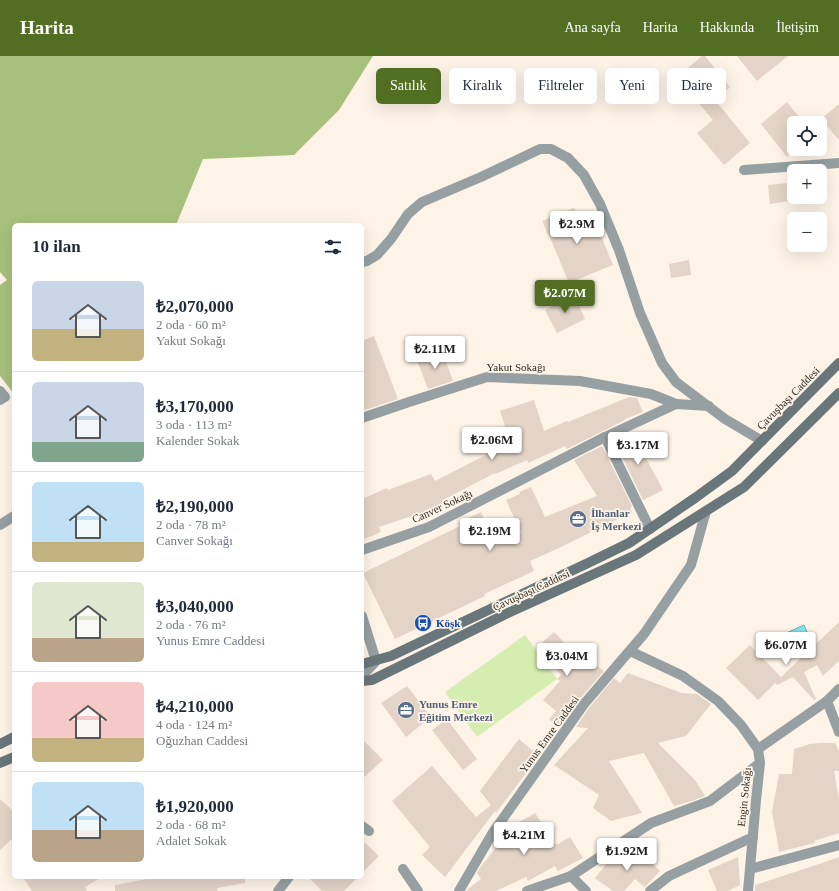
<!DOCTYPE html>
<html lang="tr">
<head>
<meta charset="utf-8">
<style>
  :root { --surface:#fff; --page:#f2f2f3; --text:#1f2937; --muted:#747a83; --line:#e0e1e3; --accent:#516e23 }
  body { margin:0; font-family:"Times New Roman",serif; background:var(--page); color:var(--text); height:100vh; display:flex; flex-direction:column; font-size:15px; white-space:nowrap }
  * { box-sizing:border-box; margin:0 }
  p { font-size:13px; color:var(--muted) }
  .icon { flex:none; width:22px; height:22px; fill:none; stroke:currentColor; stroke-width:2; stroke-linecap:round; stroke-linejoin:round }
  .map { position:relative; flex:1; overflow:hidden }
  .sheet { position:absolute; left:12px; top:167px; width:352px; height:656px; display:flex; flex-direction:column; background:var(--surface); border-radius:6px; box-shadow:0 4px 16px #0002 }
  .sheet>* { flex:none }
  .banner { position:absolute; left:376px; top:12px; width:380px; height:36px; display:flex; gap:8px }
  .fabs { position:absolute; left:787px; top:60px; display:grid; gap:8px }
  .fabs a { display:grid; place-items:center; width:40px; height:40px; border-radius:6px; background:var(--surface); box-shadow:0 4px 16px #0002; font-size:20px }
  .price { position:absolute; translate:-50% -34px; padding:0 9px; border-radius:4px; background:#fff; color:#222; font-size:13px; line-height:26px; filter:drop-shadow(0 1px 2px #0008) }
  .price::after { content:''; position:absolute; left:50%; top:24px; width:12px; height:9px; margin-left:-6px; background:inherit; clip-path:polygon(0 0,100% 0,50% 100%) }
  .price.on { background:var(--accent); color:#fff }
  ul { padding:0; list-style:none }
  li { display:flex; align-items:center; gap:12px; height:100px; padding:0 20px }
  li+li { border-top:1px solid var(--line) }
  li span { display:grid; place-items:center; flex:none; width:112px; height:80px; border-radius:6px; color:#555 }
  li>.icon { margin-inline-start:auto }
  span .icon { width:48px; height:48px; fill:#fffc; stroke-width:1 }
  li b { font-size:17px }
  h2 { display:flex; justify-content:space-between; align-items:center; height:48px; padding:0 20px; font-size:17px }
  .tag { padding:0 14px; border-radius:6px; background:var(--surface); box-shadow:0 4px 16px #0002; font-size:14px; line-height:36px }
  .tag.on { background:var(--accent); color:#fff }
  header { display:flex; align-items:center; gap:24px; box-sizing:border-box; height:56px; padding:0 20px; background:var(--accent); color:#fff }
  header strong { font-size:19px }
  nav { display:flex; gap:22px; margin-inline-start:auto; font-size:14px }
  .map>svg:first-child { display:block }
  .green { fill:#d5edb0 }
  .forest { fill:#a7c07d }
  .water { fill:#81e6ed; stroke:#68adb0 }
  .building { fill:#e3d4c7 }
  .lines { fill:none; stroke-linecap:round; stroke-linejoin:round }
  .street { stroke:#96a0a2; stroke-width:10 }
  .secondary { stroke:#69777a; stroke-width:10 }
  .labels { text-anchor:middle; stroke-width:3.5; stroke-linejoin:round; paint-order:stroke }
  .street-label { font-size:11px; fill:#2d2923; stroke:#fdf3e7 }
  .service-label { font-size:11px; font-weight:bold; fill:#4e5e75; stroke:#fdf3e7; text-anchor:start }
  .transit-label { font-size:11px; font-weight:bold; fill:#164399; stroke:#fdf3e7; text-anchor:start }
</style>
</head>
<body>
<header>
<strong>Harita</strong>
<nav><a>Ana sayfa</a><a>Harita</a><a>Hakkında</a><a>İletişim</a></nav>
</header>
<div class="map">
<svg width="839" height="835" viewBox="0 0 839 835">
  <rect width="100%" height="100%" fill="#fdf3e7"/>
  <polygon class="green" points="525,579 557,623 477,681 445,636"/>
  <polygon class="forest" points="0,0 373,0 339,54 294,99 203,103 176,169 14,169 14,338 0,320 0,229 7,224 0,216"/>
  <polygon class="water" points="804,569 811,585 779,600 771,584"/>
  <g class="building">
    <polygon points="702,0 705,0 730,31 715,44 750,87 724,109 697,77 713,64 677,21"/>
    <polygon points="737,0 788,0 757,25"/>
    <polygon points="787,46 804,67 794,67 794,95 787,101 761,68"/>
    <polygon points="839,48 839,84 821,63"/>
    <polygon points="788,127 790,145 770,148 768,129"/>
    <polygon points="574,152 582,170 595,165 613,209 569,227 549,179 548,179 542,165"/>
    <polygon points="689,204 691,219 671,222 669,208"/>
    <polygon points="574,239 585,263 557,277 545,254"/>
    <polygon points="374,280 398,343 362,355 362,285"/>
    <polygon points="442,295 453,325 428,333 417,304"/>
    <polygon points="629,341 637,342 643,356 625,363 625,364 567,393 565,390 528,407 527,404 495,418 495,417 443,444 445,449 379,471 381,476 362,484 362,443 387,432 388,434 431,418 435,425 486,399 486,397 510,386 500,355 534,344 544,375 567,365 568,366"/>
    <polygon points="632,376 663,434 643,444 614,384"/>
    <polygon points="602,390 632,450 630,452 632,456 559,492 530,505 534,515 484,538 485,540 395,583 363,517 460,470 458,467 481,456 496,489 521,477 506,444 520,438 519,436 531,431 545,461 597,440 574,404"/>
    <polygon points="839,566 839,605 823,620 817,609 804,616 816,643 814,644 793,621 777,629 775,627 758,644 726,612 750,589 781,621"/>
    <polygon points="554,576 578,601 581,598 604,615 579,644 561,669 559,671 549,663 556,655 543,644 560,625 557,623 561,619 537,591"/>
    <polygon points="628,617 682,637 697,638 711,648 686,680 658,687 695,724 705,740 692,745 674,750 644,697 609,705 642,757 611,765 593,752 599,739 554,709 588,672 576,671 589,652 614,622 620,627"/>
    <polygon points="407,630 431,661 406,681 381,647"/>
    <polygon points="447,663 477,703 463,714 432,674"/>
    <polygon points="362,683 383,704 362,723"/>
    <polygon points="519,683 539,700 496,757 495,755 445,821 422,799 430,791 392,745 432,710 476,761 491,749 480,735 515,688"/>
    <polygon points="820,687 835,687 839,695 839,715 834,715 839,743 839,777 814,785 815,787 779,796 777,783 772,756 779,718 792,718 794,693 810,688"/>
    <polygon points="0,743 14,756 14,781 0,794"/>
    <polygon points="535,757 556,789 570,781 583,802 558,815 555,810 528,825 526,821 496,835 467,835 468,833 481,823 477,817 479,813 513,770"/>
    <polygon points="362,784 379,800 362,817"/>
    <polygon points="626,792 639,805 644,800 660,815 645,831 635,823 624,835 613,835 595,822 609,805 613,809"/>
    <polygon points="738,801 740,829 728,835 717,835 708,814"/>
    <polygon points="839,801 839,835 755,835 755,829 819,808"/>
    <polygon points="23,821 102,821 85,831 87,835 32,835"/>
    <polygon points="157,821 245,821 245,827 217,832 218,835 115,835 115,829"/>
    <polygon points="308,821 358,821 344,835 322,835"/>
  </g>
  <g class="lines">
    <g class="street">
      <polyline points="744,114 839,107"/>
      <polyline points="362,206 367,205 377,199 391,183 408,158 422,146 481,121 540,93 551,93 568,102 584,119 600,148 619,194 640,257 662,307 676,326 725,363 762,385"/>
      <polyline points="0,335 5,341 0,344"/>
      <polyline points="676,348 709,350"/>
      <polyline points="362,362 409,346 487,321 580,325 651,338 676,348 605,381 429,471 362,494"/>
      <polyline points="605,381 650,473"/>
      <polyline points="0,469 14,460"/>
      <polyline points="362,560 376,605 362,620"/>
      <polyline points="630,595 683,620 718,645 741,669 758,693 760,707 756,744 748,835"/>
      <polyline points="827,645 839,633"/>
      <polyline points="758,693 827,645 839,676"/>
      <polyline points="362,770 369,775"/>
      <polyline points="403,813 418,835"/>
      <polyline points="750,813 839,789"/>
      <polyline points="571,820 651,767 710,745 760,707"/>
      <polyline points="278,835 289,821"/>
      <polyline points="459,835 492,778 584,648 644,578 691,509 706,455"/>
      <polyline points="527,835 571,820 586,835"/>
      <polyline points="650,835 669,820 753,781"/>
    </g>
    <g class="secondary">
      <polyline points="362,608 391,600 588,507 629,487 695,442 732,415 839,307"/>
      <polyline points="362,625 372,624 510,556 636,499 744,431 839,337"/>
      <polyline points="0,688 14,681"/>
      <polyline points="0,707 14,701"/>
    </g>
  </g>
  <defs>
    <symbol id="office-disc" viewBox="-11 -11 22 22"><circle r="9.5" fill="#5c6f8a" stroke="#fdf3e7"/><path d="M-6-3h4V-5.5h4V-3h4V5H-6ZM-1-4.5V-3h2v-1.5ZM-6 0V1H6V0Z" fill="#fff"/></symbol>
    <symbol id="bus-disc" viewBox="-11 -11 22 22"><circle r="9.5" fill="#1a4fb4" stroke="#fdf3e7"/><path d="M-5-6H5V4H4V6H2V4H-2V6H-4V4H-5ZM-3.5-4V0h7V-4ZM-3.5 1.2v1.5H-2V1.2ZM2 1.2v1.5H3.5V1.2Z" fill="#fff"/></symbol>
  </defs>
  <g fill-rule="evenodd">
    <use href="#office-disc" x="568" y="453" width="20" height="20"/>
    <use href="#bus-disc" x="413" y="557" width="20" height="20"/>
    <use href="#office-disc" x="396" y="644" width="20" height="20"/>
  </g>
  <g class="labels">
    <g class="street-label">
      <text x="516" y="315">Yakut Sokağı</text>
      <text transform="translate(788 342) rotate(-45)" y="4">Çavuşbaşı Caddesi</text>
      <text transform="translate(442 450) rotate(-25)" y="4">Canver Sokağı</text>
      <text transform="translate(531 534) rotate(-25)" y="4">Çavuşbaşı Caddesi</text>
      <text transform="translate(549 678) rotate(-54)" y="4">Yunus Emre Caddesi</text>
      <text transform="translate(744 741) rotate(-84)" y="4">Engin Sokağı</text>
    </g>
    <g class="service-label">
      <text x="591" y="461">İlhanlar<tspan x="591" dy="13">İş Merkezi</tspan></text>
      <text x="419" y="652">Yunus Emre<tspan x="419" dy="13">Eğitim Merkezi</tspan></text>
    </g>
    <g class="transit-label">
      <text x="436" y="571">Köşk</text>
    </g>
  </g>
</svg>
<div class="fabs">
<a><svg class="icon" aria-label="locate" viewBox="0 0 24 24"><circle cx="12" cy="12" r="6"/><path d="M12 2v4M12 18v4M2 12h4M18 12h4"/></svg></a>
<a>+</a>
<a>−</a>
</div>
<b class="price" style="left:577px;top:189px">₺2.9M</b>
<b class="price on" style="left:565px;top:258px">₺2.07M</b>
<b class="price" style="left:435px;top:314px">₺2.11M</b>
<b class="price" style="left:492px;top:405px">₺2.06M</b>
<b class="price" style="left:638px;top:410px">₺3.17M</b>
<b class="price" style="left:490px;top:496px">₺2.19M</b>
<b class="price" style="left:786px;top:610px">₺6.07M</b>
<b class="price" style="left:567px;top:621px">₺3.04M</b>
<b class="price" style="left:524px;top:800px">₺4.21M</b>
<b class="price" style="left:627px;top:816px">₺1.92M</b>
<div class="banner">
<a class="tag on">Satılık</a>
<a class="tag">Kiralık</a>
<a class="tag">Filtreler</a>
<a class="tag">Yeni</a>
<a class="tag">Daire</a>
</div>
<section class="sheet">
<h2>10 ilan<svg class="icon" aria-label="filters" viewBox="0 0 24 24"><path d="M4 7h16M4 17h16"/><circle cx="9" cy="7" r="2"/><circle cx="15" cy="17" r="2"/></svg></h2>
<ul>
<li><span style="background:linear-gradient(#c9d6e8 60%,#c2b280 0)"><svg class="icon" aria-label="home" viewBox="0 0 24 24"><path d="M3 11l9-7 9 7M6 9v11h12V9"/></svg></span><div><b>₺2,070,000</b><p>2 oda · 60 m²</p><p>Yakut Sokağı</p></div></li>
<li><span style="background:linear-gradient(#c9d6e8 75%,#7fa58c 0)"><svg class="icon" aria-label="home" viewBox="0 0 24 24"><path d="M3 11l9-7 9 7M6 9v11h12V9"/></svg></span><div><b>₺3,170,000</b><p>3 oda · 113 m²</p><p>Kalender Sokak</p></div></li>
<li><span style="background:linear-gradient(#bfe0f5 75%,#c2b280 0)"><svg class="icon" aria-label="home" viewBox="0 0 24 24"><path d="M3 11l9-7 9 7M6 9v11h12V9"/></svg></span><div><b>₺2,190,000</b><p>2 oda · 78 m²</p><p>Canver Sokağı</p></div></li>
<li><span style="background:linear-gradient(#dfe7d0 70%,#b9a48a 0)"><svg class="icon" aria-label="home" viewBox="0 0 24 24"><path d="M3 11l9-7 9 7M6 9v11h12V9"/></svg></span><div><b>₺3,040,000</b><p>2 oda · 76 m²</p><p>Yunus Emre Caddesi</p></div></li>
<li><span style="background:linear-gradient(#f6c9c9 70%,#c2b280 0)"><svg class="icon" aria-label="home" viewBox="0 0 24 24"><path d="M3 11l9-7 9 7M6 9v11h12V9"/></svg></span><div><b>₺4,210,000</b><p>4 oda · 124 m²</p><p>Oğuzhan Caddesi</p></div></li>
<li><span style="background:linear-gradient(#bfe0f5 60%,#b9a48a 0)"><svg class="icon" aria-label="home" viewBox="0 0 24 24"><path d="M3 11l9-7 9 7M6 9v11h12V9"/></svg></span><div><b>₺1,920,000</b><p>2 oda · 68 m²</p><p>Adalet Sokak</p></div></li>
</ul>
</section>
</div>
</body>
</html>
